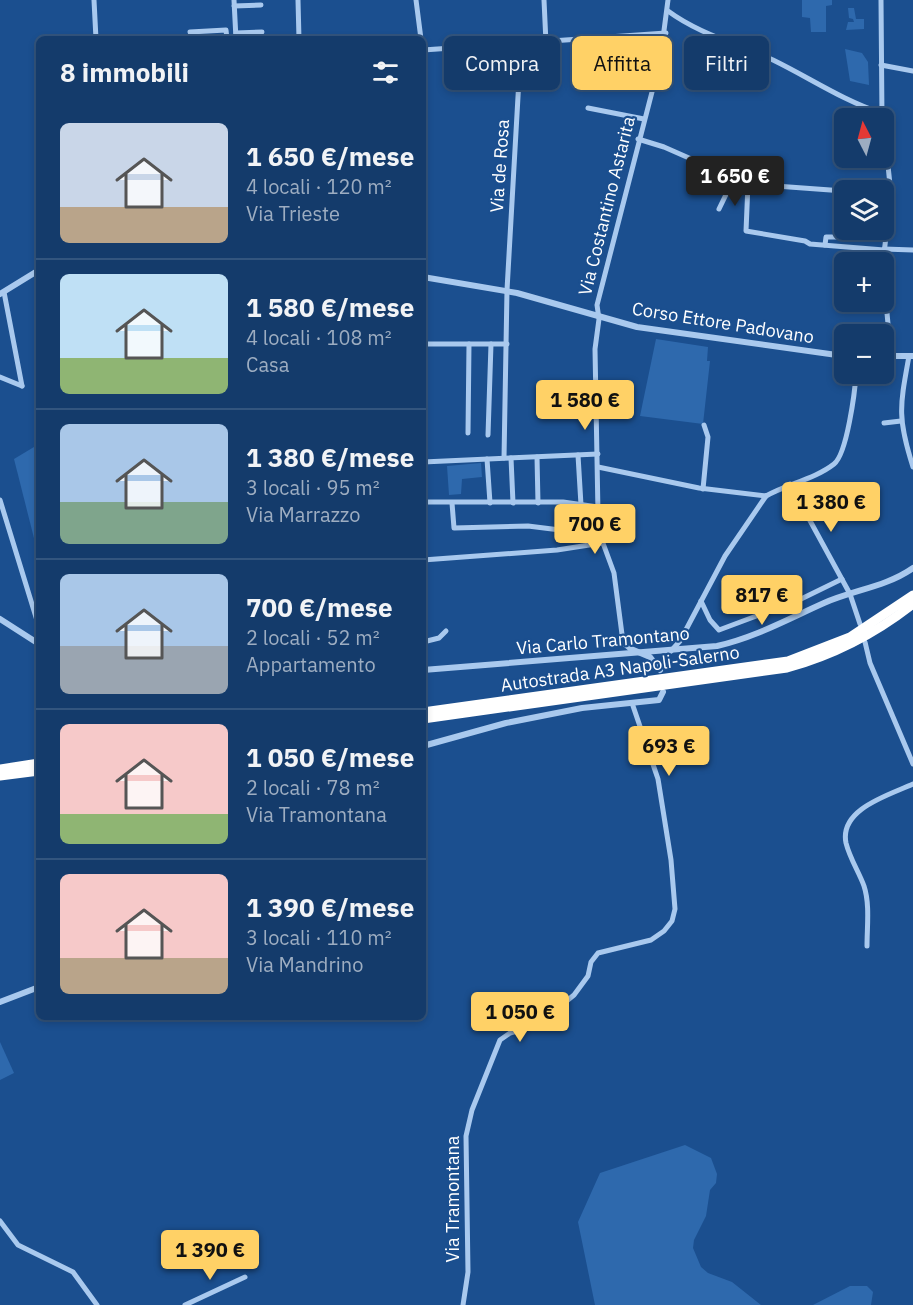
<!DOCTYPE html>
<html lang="it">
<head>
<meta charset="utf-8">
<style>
  :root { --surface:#143b6b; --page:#214673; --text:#f1f3f6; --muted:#9dadc1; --line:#33557e; --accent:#ffd166 }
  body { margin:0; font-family:"IBM Plex Sans",sans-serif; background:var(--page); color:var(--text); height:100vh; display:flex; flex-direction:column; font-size:22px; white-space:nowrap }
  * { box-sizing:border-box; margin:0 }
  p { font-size:20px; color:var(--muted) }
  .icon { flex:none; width:33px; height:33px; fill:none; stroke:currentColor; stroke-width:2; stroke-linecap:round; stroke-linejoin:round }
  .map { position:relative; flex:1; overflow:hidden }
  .side { position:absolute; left:36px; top:36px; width:390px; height:984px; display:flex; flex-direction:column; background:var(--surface); border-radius:9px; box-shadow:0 3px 9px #0003,0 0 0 2px var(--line) }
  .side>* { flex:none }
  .top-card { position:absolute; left:444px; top:36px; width:378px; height:54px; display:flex; gap:12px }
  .needle { width:39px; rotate:354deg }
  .fabs { position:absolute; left:834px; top:108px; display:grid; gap:12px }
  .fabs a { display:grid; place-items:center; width:60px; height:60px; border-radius:9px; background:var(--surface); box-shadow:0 3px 9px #0003,0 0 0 2px var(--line); font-size:30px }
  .price { position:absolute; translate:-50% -51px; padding:0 14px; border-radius:6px; background:var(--accent); color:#111; font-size:20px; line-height:39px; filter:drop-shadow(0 2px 3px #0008) }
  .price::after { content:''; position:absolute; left:50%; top:36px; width:18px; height:14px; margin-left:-9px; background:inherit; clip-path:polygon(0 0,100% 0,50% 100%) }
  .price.active { background:#222; color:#fff }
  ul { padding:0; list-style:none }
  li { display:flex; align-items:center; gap:18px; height:150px; padding:0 24px }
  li+li { border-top:2px solid var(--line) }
  li span { display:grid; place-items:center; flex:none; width:168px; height:120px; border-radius:9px; color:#555 }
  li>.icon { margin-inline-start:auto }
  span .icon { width:72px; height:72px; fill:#fffc; stroke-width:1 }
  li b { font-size:26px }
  h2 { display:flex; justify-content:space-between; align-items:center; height:72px; padding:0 24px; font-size:26px }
  .chip { padding:0 21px; border-radius:9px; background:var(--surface); box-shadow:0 3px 9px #0003,0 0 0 2px var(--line); font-size:21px; line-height:54px }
  .chip.active { background:var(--accent); color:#111 }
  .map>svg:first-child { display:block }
  .green { fill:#2e69ad }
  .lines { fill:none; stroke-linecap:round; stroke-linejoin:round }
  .minor-tunnel { stroke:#3d69a0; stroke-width:5; stroke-dasharray:5 2.5; stroke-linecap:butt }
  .minor { stroke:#a9c9ee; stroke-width:5 }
  .tertiary { stroke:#a9c9ee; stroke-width:6 }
  .motorway { stroke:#fff; stroke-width:9 }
  .labels { text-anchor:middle; stroke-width:4.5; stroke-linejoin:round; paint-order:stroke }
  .street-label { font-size:18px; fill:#fff; stroke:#1b4f8f }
</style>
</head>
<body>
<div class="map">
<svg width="913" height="1305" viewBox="0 0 913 1305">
  <rect width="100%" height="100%" fill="#1b4f8f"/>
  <g class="green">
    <polygon points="802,0 832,0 832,5 826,6 826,32 811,32 810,18 802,17"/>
    <polygon points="848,8 854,8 856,19 864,19 864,29 846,30 848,22 854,22 853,19 849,18"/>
    <polygon points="845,49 862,53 868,62 869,85 850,81"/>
    <polygon points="656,339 708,347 707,361 710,361 703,424 640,416"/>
    <polygon points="39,444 39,558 14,459"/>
    <polygon points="481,463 482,477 462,479 461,494 449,495 447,466"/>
    <polygon points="0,1042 14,1073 0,1080"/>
    <polygon points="685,1145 711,1158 717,1174 716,1183 710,1190 706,1216 694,1240 693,1248 701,1267 708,1273 732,1282 761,1305 595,1305 578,1222 600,1173"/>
    <polygon points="850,1286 867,1286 873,1292 871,1305 813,1305"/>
  </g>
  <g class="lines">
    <polyline class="minor-tunnel" points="884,193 891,194"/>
    <g class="minor">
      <polyline points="94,0 96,39"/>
      <polyline points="234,0 236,39"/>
      <polyline points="298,0 299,39"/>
      <polyline points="416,0 421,39"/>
      <polyline points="544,0 546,43"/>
      <polyline points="881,0 882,118"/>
      <polyline points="234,6 261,5"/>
      <path d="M668 11C699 34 738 44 773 60 810 78 842 100 881 113"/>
      <polyline points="190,32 226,30 227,39"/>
      <polyline points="236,33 262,32"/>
      <polyline points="423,50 666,33"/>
      <polyline points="881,65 913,71"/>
      <polyline points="588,108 644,119"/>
      <polyline points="638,139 664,147 748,184 844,191"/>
      <polyline points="748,184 746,231 805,241 810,244 884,250"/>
      <polyline points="719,209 734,178"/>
      <polyline points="825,245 826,237 844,237 859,230 886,235"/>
      <polyline points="884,249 913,250"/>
      <polyline points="883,262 891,194 884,128"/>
      <polyline points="884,281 891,356"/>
      <polyline points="4,292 22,386"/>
      <polyline points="423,344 507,344"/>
      <path d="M909 356C900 406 897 417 913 467"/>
      <polyline points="0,377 22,386"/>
      <polyline points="884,423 901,421"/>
      <polyline points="468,433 469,344"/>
      <polyline points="488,435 491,344"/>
      <polyline points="578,455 581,505"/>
      <polyline points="537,457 538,503"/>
      <polyline points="504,458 507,290 521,44"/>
      <polyline points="511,458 513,503"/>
      <polyline points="487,459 490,503"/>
      <polyline points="423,462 598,454"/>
      <polyline points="598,467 699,488 766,496"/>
      <polyline points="790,484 850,594 860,624"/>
      <polyline points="703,489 708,437 704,425"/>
      <path d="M766 496C787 484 815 479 834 464 847 454 855 391 856 374"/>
      <polyline points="0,500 39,627"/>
      <polyline points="423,502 563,502 598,507"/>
      <polyline points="452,503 454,528 528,526 600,535"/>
      <polyline points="423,560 557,550 602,543"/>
      <polyline points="701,601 710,620 719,630 799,600 842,579"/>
      <polyline points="623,642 614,573 600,535 598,513 595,349 599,319 597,305 660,61 668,0"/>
      <polyline points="865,642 870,663 913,764"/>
      <polyline points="671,651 680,641 725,556 766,496"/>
      <polyline points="425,670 423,642 439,638 446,631"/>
      <path d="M867 946C867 927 870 904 864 886 859 872 850 859 846 843 839 809 889 795 913 784"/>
      <polyline points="0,1221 18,1245 73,1272 97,1305"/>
      <polyline points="185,1305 245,1277"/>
      <polyline points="463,1305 468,1272 466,1136 472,1110 500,1040 510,1033 536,1026 574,995 588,976 591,962 598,953 651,940 664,931 672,921 675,909 671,860 658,779 632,703"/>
    </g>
    <g class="tertiary">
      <polyline points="423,277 517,293 637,327 844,356"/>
      <polyline points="0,294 39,270"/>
      <polyline points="884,356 913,356"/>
      <polyline points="0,619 39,644"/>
      <polyline points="623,642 631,649 650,657 660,670"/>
      <path d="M423 670 717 646C756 637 788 619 824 603 853 590 886 587 913 568"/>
      <polyline points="423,746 506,723 582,708 659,700 663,692"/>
      <polyline points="0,1002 39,987"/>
    </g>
    <g class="motorway">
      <polyline points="423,712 788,661 850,637 913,595"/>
      <path d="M423 719 787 668C834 655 875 634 913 604"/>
      <polyline points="0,769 39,763"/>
      <polyline points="0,776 39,771"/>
    </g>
  </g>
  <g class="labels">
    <g class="street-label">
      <text transform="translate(500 166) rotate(-86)" y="6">Via de Rosa</text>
      <text transform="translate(607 206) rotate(-76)" y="6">Via Costantino Astarita</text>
      <text transform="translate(723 323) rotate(9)" y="6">Corso Ettore Padovano</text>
      <text transform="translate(603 641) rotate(-5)" y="6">Via Carlo Tramontano</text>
      <text transform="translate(620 669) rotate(-8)" y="6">Autostrada A3 Napoli-Salerno</text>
      <text transform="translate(453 1199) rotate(-90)" y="6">Via Tramontana</text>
    </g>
  </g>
</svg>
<div class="fabs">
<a><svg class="needle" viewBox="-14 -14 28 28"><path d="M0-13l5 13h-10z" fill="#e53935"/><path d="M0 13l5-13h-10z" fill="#9dadc1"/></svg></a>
<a><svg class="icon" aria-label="layers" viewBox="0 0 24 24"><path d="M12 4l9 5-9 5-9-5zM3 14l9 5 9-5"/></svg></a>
<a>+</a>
<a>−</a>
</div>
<b class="price active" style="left:735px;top:207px">1 650 €</b>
<b class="price" style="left:585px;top:431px">1 580 €</b>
<b class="price" style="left:831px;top:533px">1 380 €</b>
<b class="price" style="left:595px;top:555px">700 €</b>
<b class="price" style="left:762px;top:626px">817 €</b>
<b class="price" style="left:669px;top:777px">693 €</b>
<b class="price" style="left:520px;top:1043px">1 050 €</b>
<b class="price" style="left:210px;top:1281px">1 390 €</b>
<div class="top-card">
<a class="chip">Compra</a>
<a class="chip active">Affitta</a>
<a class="chip">Filtri</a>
</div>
<section class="side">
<h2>8 immobili<svg class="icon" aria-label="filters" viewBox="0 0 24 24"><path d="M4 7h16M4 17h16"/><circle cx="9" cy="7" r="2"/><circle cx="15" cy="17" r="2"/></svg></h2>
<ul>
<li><span style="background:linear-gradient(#c9d6e8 70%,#b9a48a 0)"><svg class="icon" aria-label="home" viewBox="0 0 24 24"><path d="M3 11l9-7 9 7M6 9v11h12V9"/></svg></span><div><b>1 650 €/mese</b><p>4 locali · 120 m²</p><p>Via Trieste</p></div></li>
<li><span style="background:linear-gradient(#bfe0f5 70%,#8fb573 0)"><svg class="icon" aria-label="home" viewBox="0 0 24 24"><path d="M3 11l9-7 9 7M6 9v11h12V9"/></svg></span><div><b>1 580 €/mese</b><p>4 locali · 108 m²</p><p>Casa</p></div></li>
<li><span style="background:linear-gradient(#a9c7e8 65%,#7fa58c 0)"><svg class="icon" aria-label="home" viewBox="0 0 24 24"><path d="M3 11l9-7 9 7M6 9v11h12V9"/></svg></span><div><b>1 380 €/mese</b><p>3 locali · 95 m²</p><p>Via Marrazzo</p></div></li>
<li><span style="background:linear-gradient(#a9c7e8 60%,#9aa5b1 0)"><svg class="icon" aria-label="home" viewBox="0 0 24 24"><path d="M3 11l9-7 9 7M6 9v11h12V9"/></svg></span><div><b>700 €/mese</b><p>2 locali · 52 m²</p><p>Appartamento</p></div></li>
<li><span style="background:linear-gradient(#f6c9c9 75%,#8fb573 0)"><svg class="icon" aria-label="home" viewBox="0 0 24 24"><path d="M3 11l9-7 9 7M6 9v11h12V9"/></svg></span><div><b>1 050 €/mese</b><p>2 locali · 78 m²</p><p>Via Tramontana</p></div></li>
<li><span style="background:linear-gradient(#f6c9c9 70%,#b9a48a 0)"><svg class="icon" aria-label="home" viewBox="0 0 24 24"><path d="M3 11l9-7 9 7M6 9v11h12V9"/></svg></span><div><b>1 390 €/mese</b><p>3 locali · 110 m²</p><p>Via Mandrino</p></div></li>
</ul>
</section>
</div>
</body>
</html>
